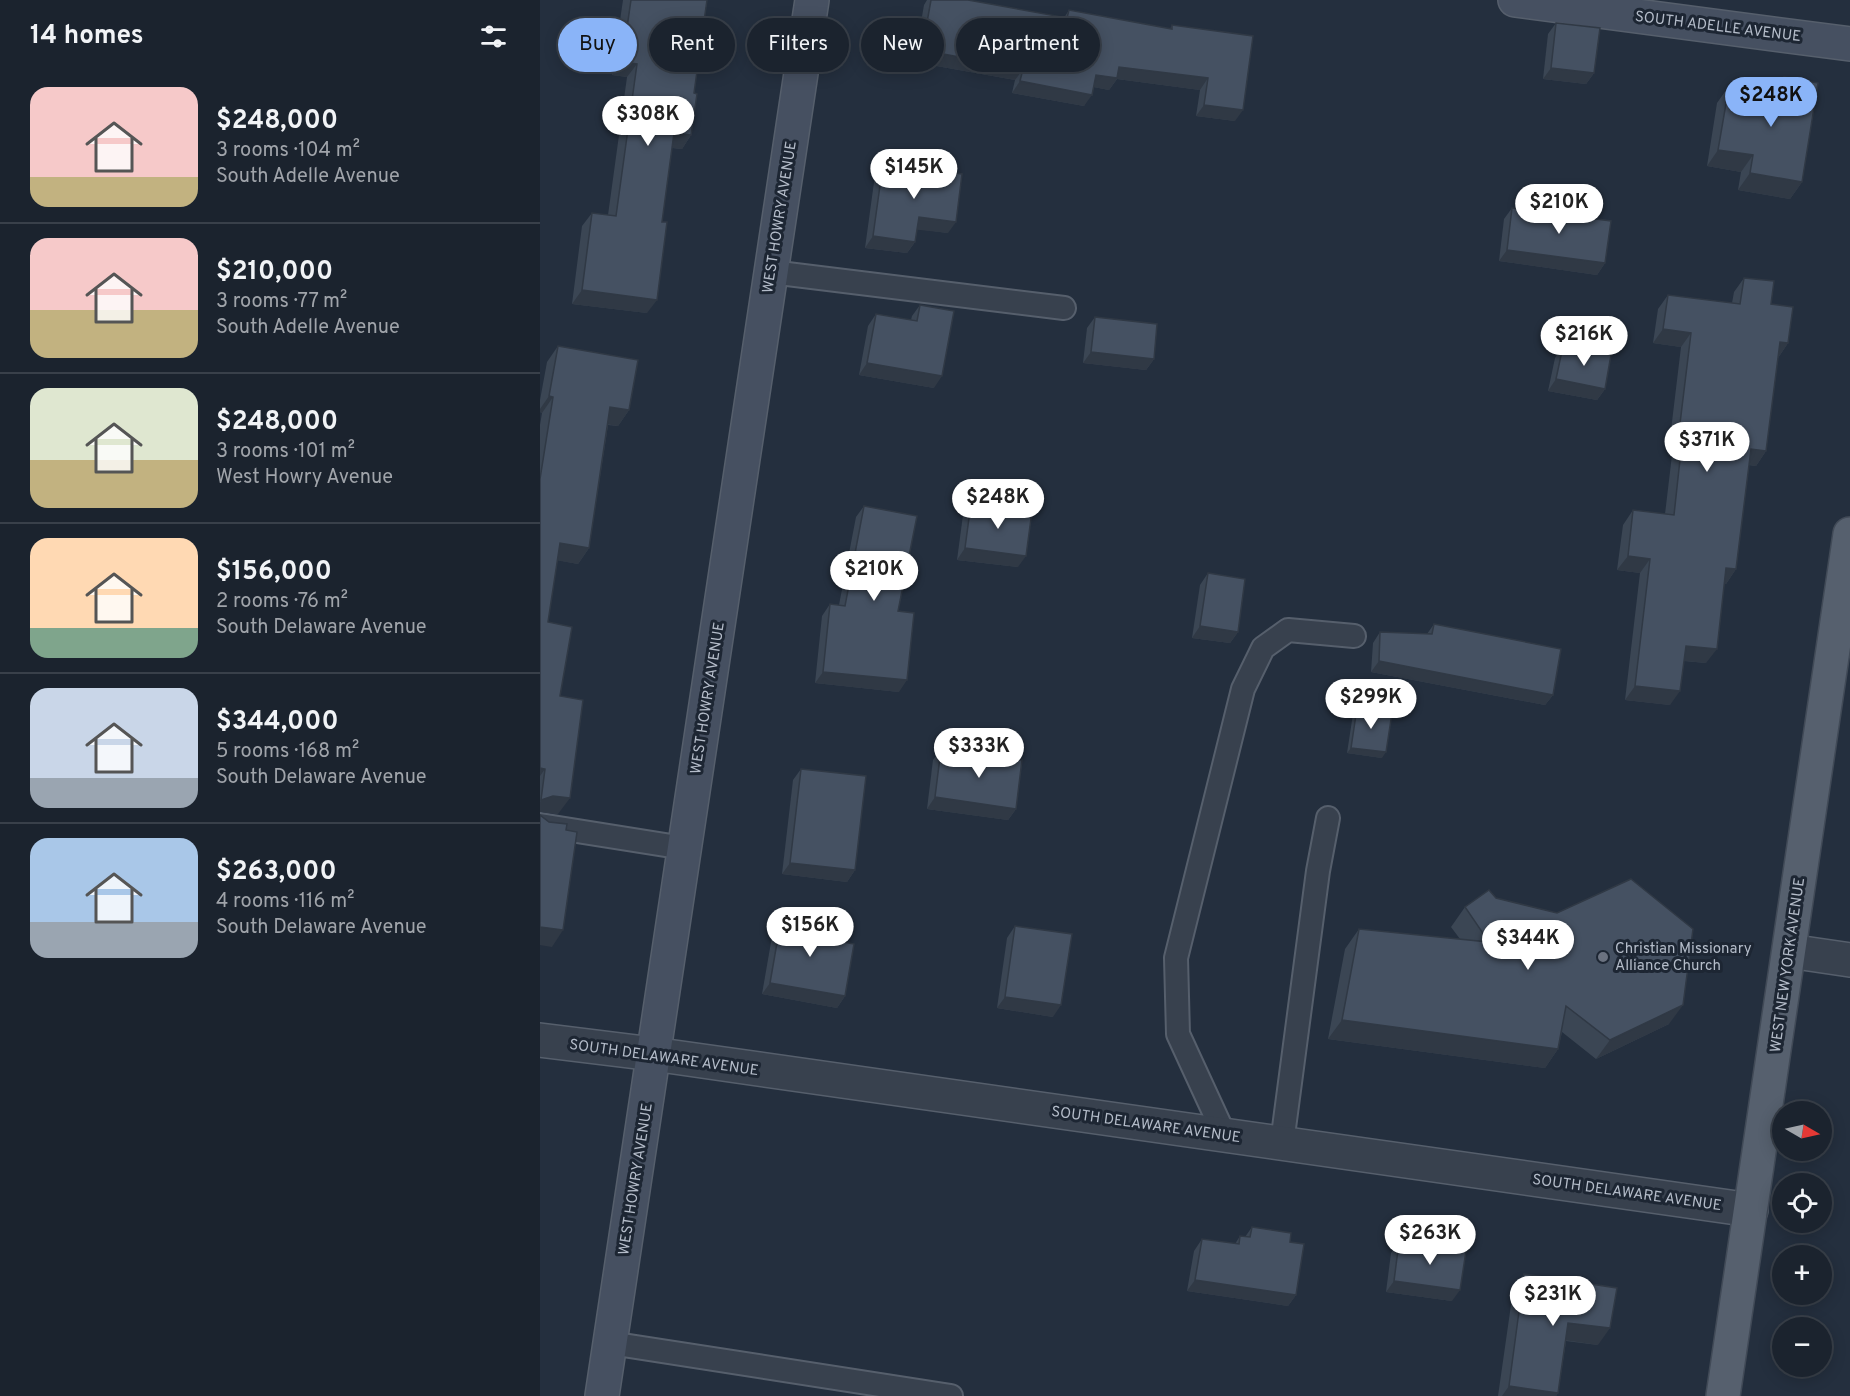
<!DOCTYPE html>
<html lang="en">
<head>
<meta charset="utf-8">
<style>
  :root { --surface:#1b232e; --page:#282f3a; --text:#f1f3f6; --muted:#a0a4aa; --line:#39404a; --accent:#8ab4f8 }
  body { margin:0; font-family:Overpass,sans-serif; background:var(--page); color:var(--text); height:100vh; display:flex; flex-direction:column; font-size:22px; white-space:nowrap }
  * { box-sizing:border-box; margin:0 }
  p { font-size:20px; color:var(--muted) }
  .icon { flex:none; width:33px; height:33px; fill:none; stroke:currentColor; stroke-width:2; stroke-linecap:round; stroke-linejoin:round }
  .map { position:relative; flex:1; overflow:hidden }
  .details { display:flex; flex-direction:column; background:var(--surface); width:540px }
  .details>* { flex:none }
  .guide { position:absolute; left:18px; top:18px; width:570px; height:54px; display:flex; gap:12px }
  .needle { width:39px; rotate:99deg }
  .buttons { position:absolute; left:1232px; top:1101px; display:grid; gap:12px }
  .buttons a { display:grid; place-items:center; width:60px; height:60px; border-radius:50%; background:var(--surface); box-shadow:0 3px 15px #0003,0 0 0 2px var(--line); font-size:30px }
  .price { position:absolute; translate:-50% -51px; padding:0 14px; border-radius:21px; background:#fff; color:#222; font-size:20px; line-height:39px; filter:drop-shadow(0 2px 3px #0008) }
  .price::after { content:''; position:absolute; left:50%; top:36px; width:18px; height:14px; margin-left:-9px; background:inherit; clip-path:polygon(0 0,100% 0,50% 100%) }
  .price.active { background:var(--accent); color:#111 }
  ul { padding:0; list-style:none }
  li { display:flex; align-items:center; gap:18px; height:150px; padding:0 30px }
  li+li { border-top:2px solid var(--line) }
  li span { display:grid; place-items:center; flex:none; width:168px; height:120px; border-radius:18px; color:#555 }
  li>.icon { margin-inline-start:auto }
  span .icon { width:72px; height:72px; fill:#fffc; stroke-width:1 }
  li b { font-size:26px }
  h2 { display:flex; justify-content:space-between; align-items:center; height:72px; padding:0 30px; font-size:26px }
  .pill { padding:0 21px; border-radius:27px; background:var(--surface); box-shadow:0 3px 15px #0003,0 0 0 2px var(--line); font-size:21px; line-height:54px }
  .pill.active { background:var(--accent); color:#111 }
  main { display:flex; flex:1; min-height:0 }
  .map>svg:first-child { display:block }
  .lines { fill:none; stroke-linecap:round; stroke-linejoin:round }
  .lane-casing { stroke:#565f6c; stroke-width:26 }
  .street-casing { stroke:#565f6c; stroke-width:36 }
  .secondary-casing { stroke:#565f6c; stroke-width:36 }
  .primary-casing { stroke:#414a57; stroke-width:36 }
  .lane { stroke:#38414e; stroke-width:22 }
  .street { stroke:#38414e; stroke-width:33 }
  .secondary { stroke:#465061; stroke-width:33 }
  .primary { stroke:#56606e; stroke-width:33 }
  .wall { fill:#3b4654 }
  .shaded-wall { fill:#303945 }
  .building { fill:#455162; stroke:#303945; stroke-width:1.5 }
  .worship-dot { fill:#6b7280; stroke:#1d2633; stroke-width:2 }
  .labels { text-anchor:middle; stroke-width:6; stroke-linejoin:round; paint-order:stroke }
  .street-label { font-size:15px; fill:#b4bcc9; stroke:#1d2633 }
  .poi-label { font-size:15px; fill:#b4bcc9; stroke:#1d2633; text-anchor:start }
</style>
</head>
<body>
<main>
<section class="details">
<h2>14 homes<svg class="icon" aria-label="filters" viewBox="0 0 24 24"><path d="M4 7h16M4 17h16"/><circle cx="9" cy="7" r="2"/><circle cx="15" cy="17" r="2"/></svg></h2>
<ul>
<li><span style="background:linear-gradient(#f6c9c9 75%,#c2b280 0)"><svg class="icon" aria-label="home" viewBox="0 0 24 24"><path d="M3 11l9-7 9 7M6 9v11h12V9"/></svg></span><div><b>$248,000</b><p>3 rooms · 104 m²</p><p>South Adelle Avenue</p></div></li>
<li><span style="background:linear-gradient(#f6c9c9 60%,#c2b280 0)"><svg class="icon" aria-label="home" viewBox="0 0 24 24"><path d="M3 11l9-7 9 7M6 9v11h12V9"/></svg></span><div><b>$210,000</b><p>3 rooms · 77 m²</p><p>South Adelle Avenue</p></div></li>
<li><span style="background:linear-gradient(#dfe7d0 60%,#c2b280 0)"><svg class="icon" aria-label="home" viewBox="0 0 24 24"><path d="M3 11l9-7 9 7M6 9v11h12V9"/></svg></span><div><b>$248,000</b><p>3 rooms · 101 m²</p><p>West Howry Avenue</p></div></li>
<li><span style="background:linear-gradient(#ffd9b3 75%,#7fa58c 0)"><svg class="icon" aria-label="home" viewBox="0 0 24 24"><path d="M3 11l9-7 9 7M6 9v11h12V9"/></svg></span><div><b>$156,000</b><p>2 rooms · 76 m²</p><p>South Delaware Avenue</p></div></li>
<li><span style="background:linear-gradient(#c9d6e8 75%,#9aa5b1 0)"><svg class="icon" aria-label="home" viewBox="0 0 24 24"><path d="M3 11l9-7 9 7M6 9v11h12V9"/></svg></span><div><b>$344,000</b><p>5 rooms · 168 m²</p><p>South Delaware Avenue</p></div></li>
<li><span style="background:linear-gradient(#a9c7e8 70%,#9aa5b1 0)"><svg class="icon" aria-label="home" viewBox="0 0 24 24"><path d="M3 11l9-7 9 7M6 9v11h12V9"/></svg></span><div><b>$263,000</b><p>4 rooms · 116 m²</p><p>South Delaware Avenue</p></div></li>
</ul>
</section>
<div class="map">
<svg width="1310" height="1396" viewBox="0 0 1310 1396">
  <rect width="100%" height="100%" fill="#242f3e"/>
  <g class="lines">
    <defs>
      <g id="lane">
        <polyline points="231,272 524,308"/>
        <polyline points="0,825 144,848"/>
        <polyline points="685,1136 638,1034 636,958 703,689 723,648 748,630 814,636"/>
        <polyline points="742,1143 778,871 788,818"/>
        <polyline points="70,1343 411,1396"/>
      </g>
      <g id="street">
        <polyline points="1249,951 1310,960"/>
        <polyline points="0,1040 113,1054 1211,1210"/>
      </g>
      <g id="secondary">
        <polyline points="975,0 1310,44"/>
        <polyline points="62,1396 272,0"/>
      </g>
      <polyline id="primary" points="1183,1396 1310,534"/>
    </defs>
    <use href="#lane" class="lane-casing"/>
    <use href="#street" class="street-casing"/>
    <use href="#secondary" class="secondary-casing"/>
    <use href="#primary" class="primary-casing"/>
    <use href="#lane" class="lane"/>
    <use href="#street" class="street"/>
    <use href="#secondary" class="secondary"/>
    <use href="#primary" class="primary"/>
  </g>
  <g class="wall">
    <polygon points="83,0 167,0 154,93 151,135 142,149 132,148 107,313 32,304 42,226 52,213 68,215 87,77 72,75"/>
    <polygon points="387,0 428,0 524,18 529,10 630,29 632,25 695,121 656,116 660,90 577,79 569,90 554,87 544,106 472,93 475,80 374,62 384,5"/>
    <polygon points="1016,23 1054,73 1046,84 1003,79 1008,34"/>
    <polygon points="1244,77 1262,182 1250,199 1198,190 1201,172 1167,166 1177,103 1189,86 1232,93"/>
    <polygon points="343,164 408,233 377,229 375,242 367,253 325,248 335,175"/>
    <polygon points="972,208 1065,263 1057,275 959,261 964,219"/>
    <polygon points="1204,278 1231,304 1248,343 1238,358 1226,451 1216,466 1209,465 1196,569 1186,584 1184,583 1166,663 1144,661 1130,705 1085,700 1100,573 1077,570 1083,525 1093,510 1125,514 1132,455 1128,455 1141,347 1113,343 1118,309 1128,295 1192,303 1194,292"/>
    <polygon points="380,305 394,388 319,375 328,326 336,314 371,320 372,316"/>
    <polygon points="555,317 614,359 606,370 543,363 547,328"/>
    <polygon points="18,346 89,410 78,426 68,425 49,548 38,564 17,560 8,622 20,696 18,814 2,812 0,812 0,425 2,413 0,412 0,400 7,362"/>
    <polygon points="1023,346 1065,389 1057,400 1008,391 1015,358"/>
    <polygon points="431,503 478,567 417,560 423,515"/>
    <polygon points="324,506 358,611 359,692 275,683 282,616 290,604 299,605 316,517"/>
    <polygon points="668,573 698,632 690,643 652,638 660,585"/>
    <polygon points="894,624 1013,695 1005,705 831,672 833,643 840,632 887,634"/>
    <polygon points="817,708 842,758 807,753 813,714"/>
    <polygon points="401,749 476,809 468,820 387,809 393,760"/>
    <polygon points="261,769 315,870 307,882 242,874 253,780"/>
    <polygon points="956,898 1129,1024 1056,1059 1022,1032 1018,1049 1005,1068 788,1039 805,949 819,929 920,939 911,927 925,907"/>
    <polygon points="242,914 305,996 297,1008 222,994 234,925"/>
    <polygon points="475,926 513,1017 457,1008 467,938"/>
    <polygon points="712,1227 750,1242 756,1295 748,1306 647,1291 654,1251 662,1239 695,1244 700,1236 705,1237"/>
    <polygon points="859,1242 912,1301 846,1292 851,1253"/>
    <polygon points="984,1274 1058,1345 1026,1341 1018,1393 1016,1396 958,1396 973,1291"/>
  </g>
  <g class="shaded-wall">
    <polygon points="382,50 483,69 475,80 374,62"/>
    <polygon points="82,62 97,64 87,77 72,75"/>
    <polygon points="579,67 668,78 660,90 577,79 569,90 548,86 556,75"/>
    <polygon points="1011,68 1054,73 1046,84 1003,79"/>
    <polygon points="480,81 552,95 544,106 472,93"/>
    <polygon points="664,105 703,110 695,121 656,116"/>
    <polygon points="134,133 151,135 142,149 125,147"/>
    <polygon points="1178,150 1213,155 1201,172 1167,166"/>
    <polygon points="1210,173 1262,182 1250,199 1198,190"/>
    <polygon points="379,217 416,222 408,233 371,229"/>
    <polygon points="333,236 375,242 367,253 325,248"/>
    <polygon points="967,250 1065,263 1057,275 959,261"/>
    <polygon points="42,290 117,300 107,313 32,304"/>
    <polygon points="1123,329 1151,333 1141,347 1113,343"/>
    <polygon points="1240,342 1248,343 1238,358"/>
    <polygon points="551,352 614,359 606,370 543,363"/>
    <polygon points="327,363 402,376 394,388 319,375"/>
    <polygon points="1016,379 1065,389 1057,400 1008,391"/>
    <polygon points="9,396 13,397 2,413 0,412 0,409"/>
    <polygon points="70,407 89,410 78,426 59,423"/>
    <polygon points="1138,440 1142,441 1132,455 1128,455"/>
    <polygon points="1211,449 1226,451 1216,466 1201,464"/>
    <polygon points="20,543 49,548 38,564 9,559"/>
    <polygon points="425,548 486,556 478,567 417,560"/>
    <polygon points="1088,556 1110,559 1100,573 1077,570"/>
    <polygon points="1186,568 1196,569 1186,584 1176,582"/>
    <polygon points="660,626 698,632 690,643 652,638"/>
    <polygon points="1146,646 1177,649 1166,663 1136,660"/>
    <polygon points="839,661 1013,695 1005,705 831,672"/>
    <polygon points="283,672 367,680 359,692 275,683"/>
    <polygon points="1095,686 1140,691 1130,705 1085,700"/>
    <polygon points="811,748 846,752 842,758 807,753"/>
    <polygon points="0,768 5,769 0,776"/>
    <polygon points="13,796 30,798 18,814 2,812 0,812 0,802 1,800"/>
    <polygon points="395,797 476,809 468,820 387,809"/>
    <polygon points="250,863 315,870 307,882 242,874"/>
    <polygon points="0,927 23,930 12,947 0,945"/>
    <polygon points="230,983 305,996 297,1008 222,994"/>
    <polygon points="465,997 521,1005 513,1017 457,1008"/>
    <polygon points="1143,1005 1129,1024 1056,1059 1070,1040"/>
    <polygon points="802,1020 1018,1049 1005,1068 788,1039"/>
    <polygon points="655,1280 756,1295 748,1306 647,1291"/>
    <polygon points="854,1281 920,1290 912,1301 846,1292"/>
    <polygon points="1028,1323 1070,1328 1058,1345 1017,1339"/>
    <polygon points="969,1386 1018,1393 1016,1396 962,1396"/>
  </g>
  <g class="building">
    <polygon points="91,0 167,0 154,93 157,94 151,135 134,133 122,222 127,222 117,300 42,290 52,213 76,216 97,64 82,62"/>
    <polygon points="391,0 428,0 527,18 529,10 632,29 632,25 713,36 703,110 664,105 668,78 579,67 577,78 556,75 552,95 480,81 483,69 382,50"/>
    <polygon points="1016,23 1060,28 1054,73 1011,68"/>
    <polygon points="1244,77 1278,83 1262,182 1210,173 1213,155 1178,150 1189,86 1241,95"/>
    <polygon points="343,164 422,174 416,222 379,217 375,242 333,236"/>
    <polygon points="972,208 1071,221 1065,263 967,250"/>
    <polygon points="1204,278 1234,281 1231,304 1253,307 1248,343 1240,342 1226,451 1211,449 1196,569 1186,568 1177,649 1146,646 1140,691 1095,686 1110,559 1088,556 1093,510 1134,515 1142,441 1138,440 1151,333 1123,329 1128,295 1200,304"/>
    <polygon points="380,305 414,311 402,376 327,363 336,314 377,321"/>
    <polygon points="555,317 617,324 614,359 551,352"/>
    <polygon points="18,346 98,360 89,410 70,407 49,548 20,543 8,622 32,627 20,696 43,700 30,798 13,796 1,800 5,769 0,768 0,479 13,397 9,396"/>
    <polygon points="1023,346 1071,355 1065,389 1016,379"/>
    <polygon points="431,503 492,511 486,556 425,548"/>
    <polygon points="324,506 377,516 358,611 374,613 367,680 283,672 290,604 305,606"/>
    <polygon points="668,573 705,579 698,632 660,626"/>
    <polygon points="894,624 1021,649 1013,695 839,661 840,632 892,634"/>
    <polygon points="817,708 852,713 846,752 811,748"/>
    <polygon points="401,749 482,760 476,809 395,797"/>
    <polygon points="261,769 326,776 315,870 250,863"/>
    <polygon points="0,815 9,822 27,824 26,830 37,832 23,930 0,927"/>
    <polygon points="1091,879 1153,929 1143,1005 1070,1040 1026,1006 1018,1049 802,1020 819,929 949,942 925,907 949,890 956,898 1017,913"/>
    <polygon points="242,914 285,921 282,938 314,944 305,996 230,983"/>
    <polygon points="475,926 532,934 521,1005 465,997"/>
    <polygon points="712,1227 751,1233 750,1242 764,1244 756,1295 655,1280 662,1239 699,1244 700,1236 710,1237"/>
    <polygon points="859,1242 926,1251 920,1290 854,1281"/>
    <polygon points="984,1274 1077,1288 1070,1328 1028,1323 1018,1393 969,1386"/>
  </g>
  <circle class="worship-dot" cx="1063" cy="957" r="6"/>
  <g class="labels">
    <g class="street-label">
      <text transform="translate(1178 26) rotate(7)" y="5">SOUTH ADELLE AVENUE</text>
      <text transform="translate(239 217) rotate(-81)" y="5">WEST HOWRY AVENUE</text>
      <text transform="translate(167 698) rotate(-81)" y="5">WEST HOWRY AVENUE</text>
      <text transform="translate(1247 965) rotate(-82)" y="5">WEST NEW YORK AVENUE</text>
      <text transform="translate(124 1057) rotate(8)" y="5">SOUTH DELAWARE AVENUE</text>
      <text transform="translate(606 1124) rotate(8)" y="5">SOUTH DELAWARE AVENUE</text>
      <text transform="translate(95 1179) rotate(-81)" y="5">WEST HOWRY AVENUE</text>
      <text transform="translate(1087 1192) rotate(8)" y="5">SOUTH DELAWARE AVENUE</text>
    </g>
    <g class="poi-label">
      <text x="1075" y="953">Christian Missionary<tspan x="1075" dy="17">Alliance Church</tspan></text>
    </g>
  </g>
</svg>
<div class="buttons">
<a><svg class="needle" viewBox="-14 -14 28 28"><path d="M0-13l5 13h-10z" fill="#e53935"/><path d="M0 13l5-13h-10z" fill="#a0a4aa"/></svg></a>
<a><svg class="icon" aria-label="locate" viewBox="0 0 24 24"><circle cx="12" cy="12" r="6"/><path d="M12 2v4M12 18v4M2 12h4M18 12h4"/></svg></a>
<a>+</a>
<a>−</a>
</div>
<b class="price active" style="left:1231px;top:128px">$248K</b>
<b class="price" style="left:108px;top:147px">$308K</b>
<b class="price" style="left:374px;top:200px">$145K</b>
<b class="price" style="left:1019px;top:235px">$210K</b>
<b class="price" style="left:1044px;top:367px">$216K</b>
<b class="price" style="left:1167px;top:473px">$371K</b>
<b class="price" style="left:458px;top:530px">$248K</b>
<b class="price" style="left:334px;top:602px">$210K</b>
<b class="price" style="left:831px;top:730px">$299K</b>
<b class="price" style="left:439px;top:779px">$333K</b>
<b class="price" style="left:270px;top:958px">$156K</b>
<b class="price" style="left:988px;top:971px">$344K</b>
<b class="price" style="left:890px;top:1266px">$263K</b>
<b class="price" style="left:1013px;top:1327px">$231K</b>
<div class="guide">
<a class="pill active">Buy</a>
<a class="pill">Rent</a>
<a class="pill">Filters</a>
<a class="pill">New</a>
<a class="pill">Apartment</a>
</div>
</div>
</main>
</body>
</html>
